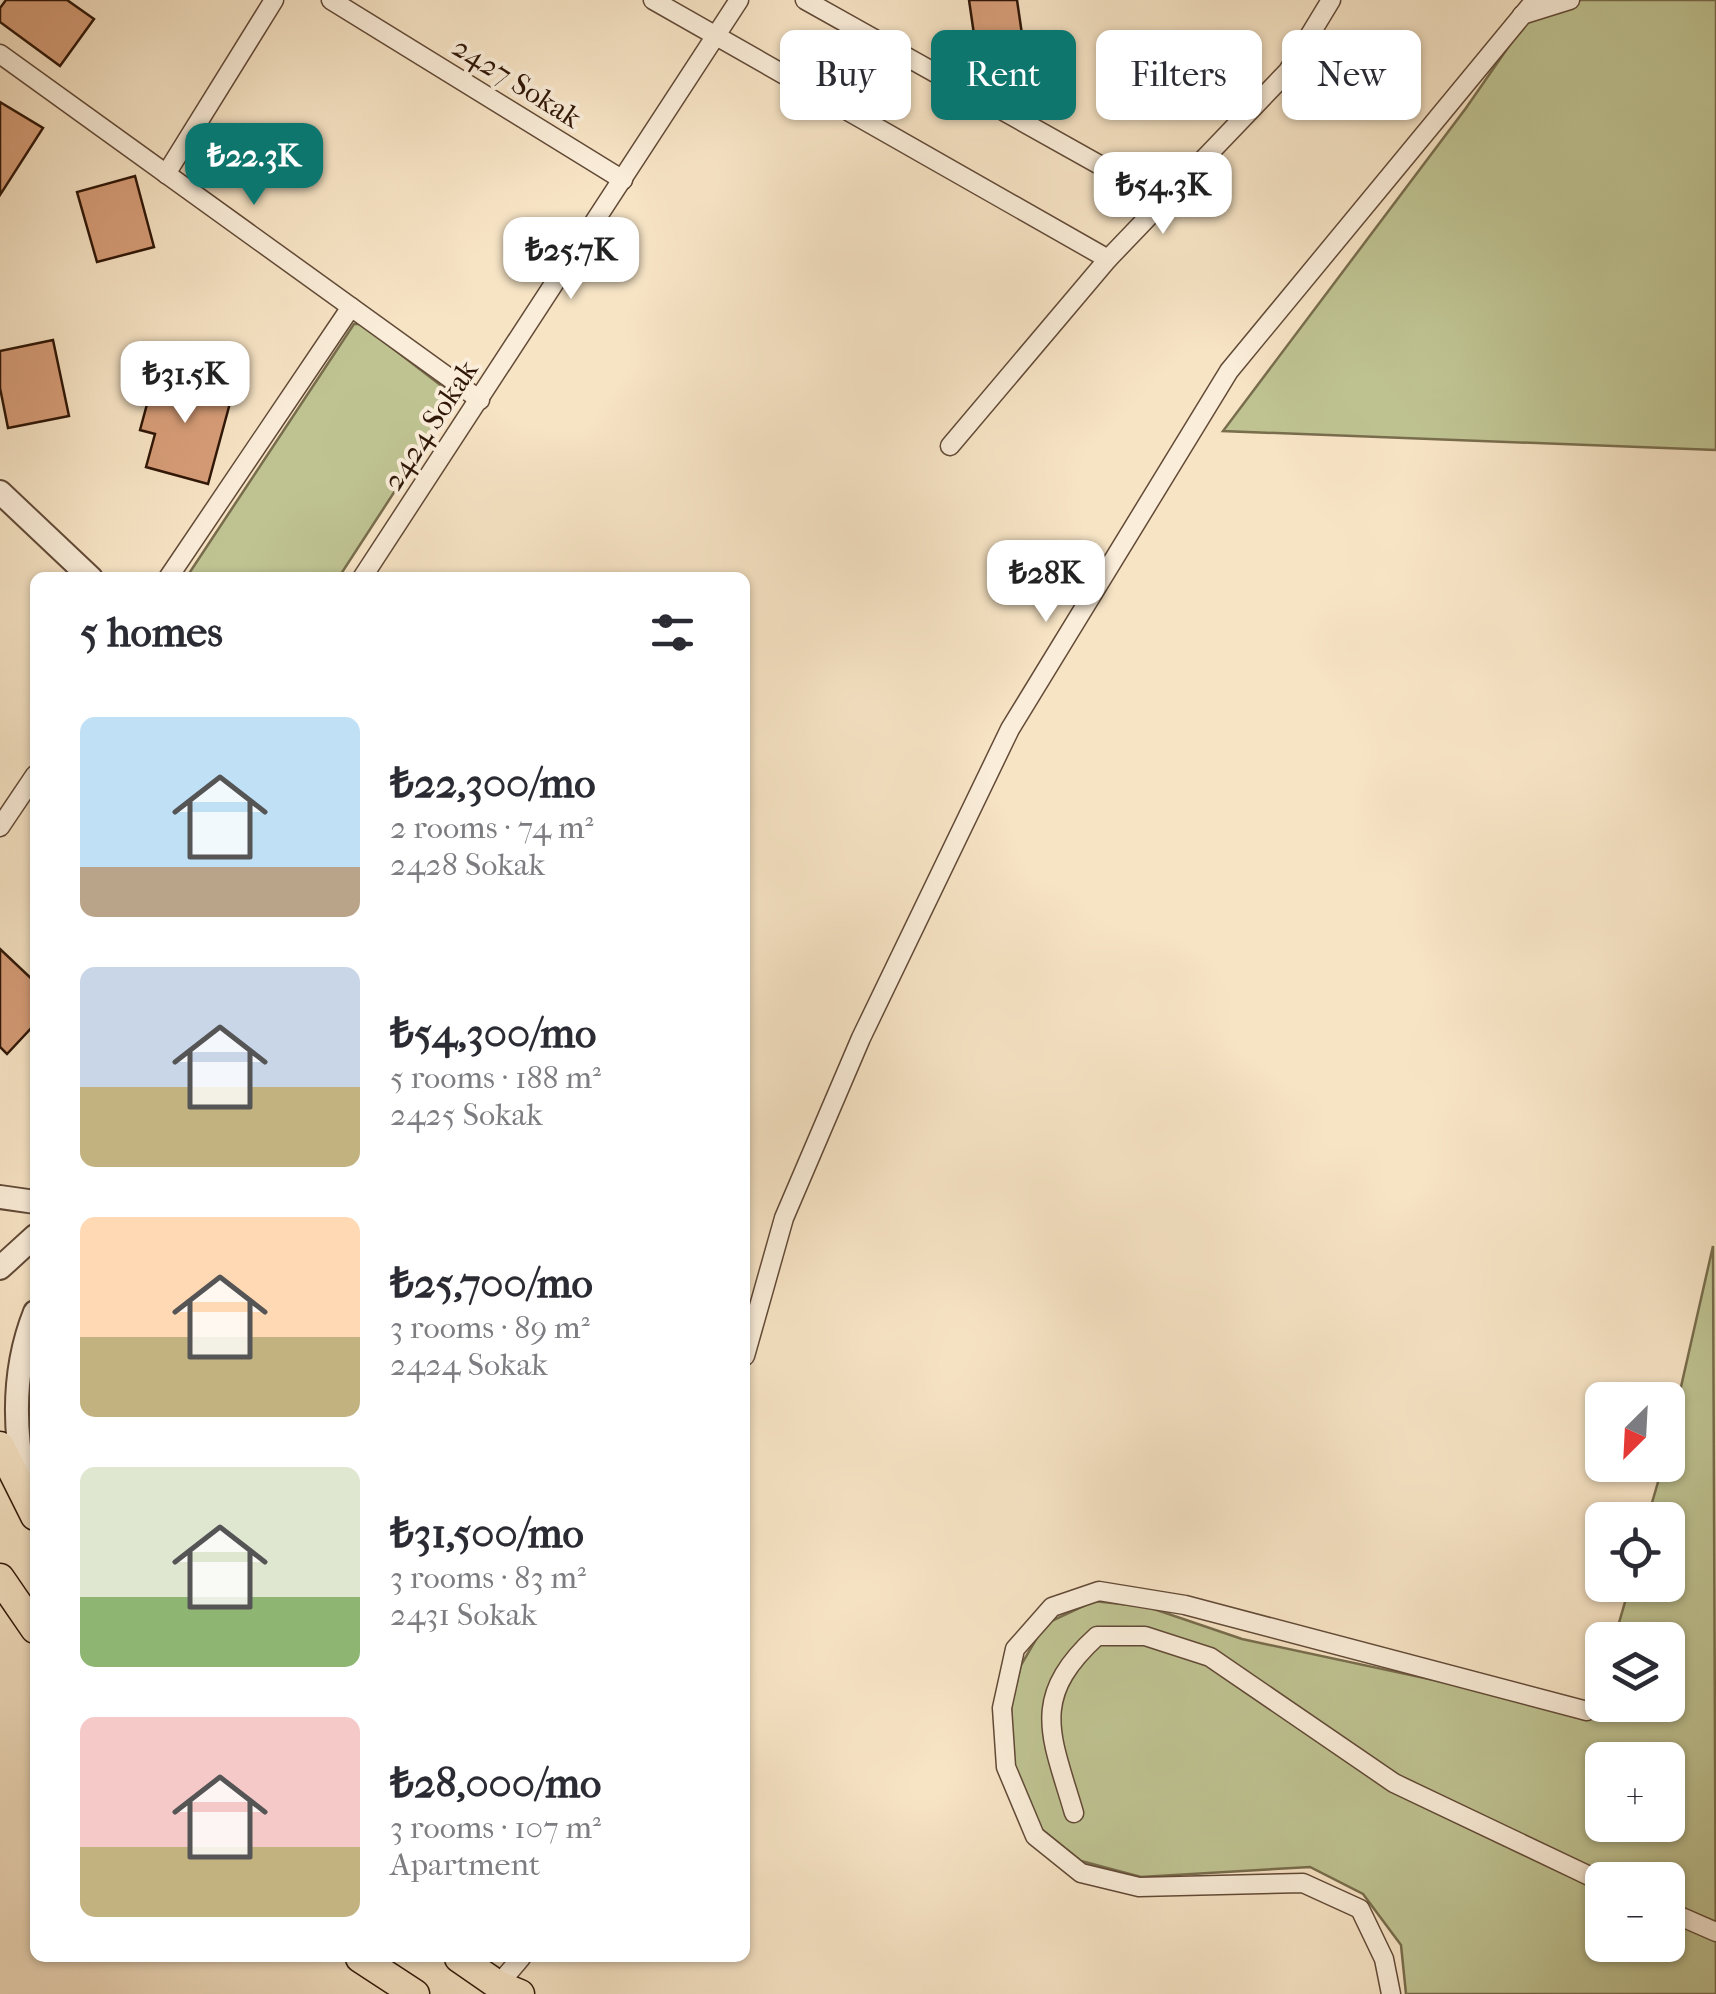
<!DOCTYPE html>
<html lang="en">
<head>
<meta charset="utf-8">
<style>
  :root { --surface:#fff; --page:#f7f7f7; --text:#2b2b33; --muted:#7c7c81; --accent:#0f766e }
  body { margin:0; font-family:"IM FELL French Canon",serif; background:var(--page); color:var(--text); height:100vh; display:flex; flex-direction:column; font-size:38px; white-space:nowrap }
  * { box-sizing:border-box; margin:0 }
  p { font-size:32px; color:var(--muted) }
  .icon { flex:none; width:55px; height:55px; fill:none; stroke:currentColor; stroke-width:2; stroke-linecap:round; stroke-linejoin:round }
  .map { position:relative; flex:1; overflow:hidden }
  .drawer { position:absolute; left:30px; top:572px; width:720px; height:1390px; display:flex; flex-direction:column; background:var(--surface); border-radius:15px; box-shadow:0 2px 8px #0004 }
  .drawer>* { flex:none }
  .hud { position:absolute; left:780px; top:30px; width:785px; height:90px; display:flex; gap:20px }
  .needle { width:65px; rotate:204deg }
  .buttons { position:absolute; left:1585px; top:1382px; display:grid; gap:20px }
  .buttons a { display:grid; place-items:center; width:100px; height:100px; border-radius:15px; background:var(--surface); box-shadow:0 2px 8px #0004; font-size:50px }
  .price { position:absolute; translate:-50% -85px; padding:0 22px; border-radius:20px; background:#fff; color:#222; font-size:32px; line-height:65px; filter:drop-shadow(0 2px 5px #0008) }
  .price::after { content:''; position:absolute; left:50%; top:60px; width:30px; height:22px; margin-left:-15px; background:inherit; clip-path:polygon(0 0,100% 0,50% 100%) }
  .price.current { background:var(--accent); color:#fff }
  ul { padding:0; list-style:none }
  li { display:flex; align-items:center; gap:30px; height:250px; padding:0 50px }
  li span { display:grid; place-items:center; flex:none; width:280px; height:200px; border-radius:15px; color:#555 }
  li>.icon { margin-inline-start:auto }
  span .icon { width:120px; height:120px; fill:#fffc; stroke-width:1 }
  li b { font-size:42px }
  h2 { display:flex; justify-content:space-between; align-items:center; height:120px; padding:0 50px; font-size:42px }
  .chip { padding:0 35px; border-radius:15px; background:var(--surface); box-shadow:0 2px 8px #0004; font-size:35px; line-height:90px }
  .chip.current { background:var(--accent); color:#fff }
  .map>svg:first-child { display:block }
  .green { fill:#bfc392; stroke:#786d4d; stroke-width:2.5; fill-rule:evenodd }
  .building { fill:#d69d78; stroke:#301708; stroke-width:2.5 }
  .lines { fill:none; stroke-linecap:round; stroke-linejoin:round }
  .minor-casing { stroke:#624a37; stroke-width:21 }
  .tertiary-casing { stroke:#624a37; stroke-width:26 }
  .primary-casing { stroke:#301708; stroke-width:31 }
  .minor { stroke:#faedd9; stroke-width:18 }
  .tertiary { stroke:#faedd9; stroke-width:22 }
  .primary { stroke:#f7e4c5; stroke-width:28 }
  .labels { text-anchor:middle; stroke-width:8; stroke-linejoin:round; paint-order:stroke }
  .street-label { font-size:30px; fill:#301708; stroke:#faedd9 }
</style>
</head>
<body>
<div class="map">
<svg width="1716" height="1994" viewBox="0 0 1716 1994">
  <rect width="100%" height="100%" fill="#f7e4c5"/>
  <filter id="stains"><feTurbulence type="fractalNoise" baseFrequency=".002" numOctaves="4"/><feColorMatrix values="0 0 0 0 .2 0 0 0 0 .09 0 0 0 0 .02 0 0 0 .5 -.17"/></filter>
  <radialGradient id="worn" r=".72"><stop offset=".6" stop-color="#630" stop-opacity="0"/><stop offset="1" stop-color="#630" stop-opacity=".3"/></radialGradient>
  <g class="green">
    <polygon points="1541,0 1716,0 1716,450 1223,431 1466,108"/>
    <polygon points="354,324 361,324 456,397 339,577 186,578"/>
    <path d="M1713 1246 1716 1994H1406L1401 1945 1363 1894 1310 1867 1141 1877 1081 1861 1040 1828 1013 1767 1011 1704 1021 1665 1045 1624 1094 1601 1148 1607 1242 1639 1593 1714 1602 1683V1705H1668V1640H1614L1630 1585H1668V1520H1647L1663 1465H1668V1444ZM1602 1760H1668V1825H1602ZM1602 1880H1668V1945H1602Z"/>
  </g>
  <g class="building">
    <polygon points="6,0 67,0 94,19 60,66 0,22 0,8"/>
    <polygon points="969,0 1017,0 1024,48 977,55"/>
    <polygon points="0,102 43,128 0,195"/>
    <polygon points="135,176 154,247 97,262 77,192"/>
    <polygon points="53,340 69,416 8,428 0,388 0,351"/>
    <polygon points="156,371 233,392 208,484 146,467 155,434 140,430"/>
    <polygon points="0,949 35,982 35,1024 7,1054 0,1047"/>
  </g>
  <g class="lines">
    <defs>
      <g id="minor">
        <polyline points="331,0 623,180"/>
        <polyline points="653,0 1108,259"/>
        <polyline points="805,0 1164,201"/>
        <polyline points="1522,15 1570,0"/>
        <polyline points="0,54 480,400"/>
        <polyline points="166,174 274,0"/>
        <polyline points="950,446 1108,259 1288,71 1331,0"/>
        <polyline points="168,578 351,307"/>
        <polyline points="362,578 739,0"/>
        <polyline points="0,827 35,775"/>
        <polyline points="745,1356 784,1218 861,1038 1010,729 1229,371 1535,0"/>
        <path d="M1074 1813C1051 1735 1029 1698 1097 1636H1145L1210 1657 1394 1783 1602 1882"/>
        <polyline points="1668,1911 1716,1932"/>
        <polyline points="498,1985 521,1958"/>
        <polyline points="1391,1994 1384,1959 1360,1909 1303,1883 1139,1887 1081,1873 1035,1836 1006,1767 1002,1708 1015,1649 1052,1607 1099,1591 1185,1605 1587,1711"/>
      </g>
      <g id="tertiary">
        <polyline points="0,492 91,578"/>
        <polyline points="0,1197 35,1202"/>
        <polyline points="0,1268 35,1236"/>
        <path d="M24 1479C13 1423 13 1367 35 1312"/>
      </g>
      <g id="primary">
        <polyline points="0,1446 35,1516"/>
        <polyline points="0,1578 35,1629"/>
        <polyline points="360,1958 415,1994"/>
        <polyline points="459,1958 498,1985 520,1994"/>
      </g>
    </defs>
    <use href="#minor" class="minor-casing"/>
    <use href="#tertiary" class="tertiary-casing"/>
    <use href="#primary" class="primary-casing"/>
    <use href="#minor" class="minor"/>
    <use href="#tertiary" class="tertiary"/>
    <use href="#primary" class="primary"/>
  </g>
  <g class="labels">
    <g class="street-label">
      <text transform="translate(517 82) rotate(32)" y="10">2427 Sokak</text>
      <text transform="translate(430 425) rotate(-57)" y="10">2424 Sokak</text>
    </g>
  </g>
  <rect width="100%" height="100%" filter="url(#stains)"/>
  <rect width="100%" height="100%" fill="url(#worn)"/>
</svg>
<div class="buttons">
<a><svg class="needle" viewBox="-14 -14 28 28"><path d="M0-13l5 13h-10z" fill="#e53935"/><path d="M0 13l5-13h-10z" fill="#7c7c81"/></svg></a>
<a><svg class="icon" aria-label="locate" viewBox="0 0 24 24"><circle cx="12" cy="12" r="6"/><path d="M12 2v4M12 18v4M2 12h4M18 12h4"/></svg></a>
<a><svg class="icon" aria-label="layers" viewBox="0 0 24 24"><path d="M12 4l9 5-9 5-9-5zM3 14l9 5 9-5"/></svg></a>
<a>+</a>
<a>−</a>
</div>
<b class="price current" style="left:254px;top:208px">₺22.3K</b>
<b class="price" style="left:1163px;top:237px">₺54.3K</b>
<b class="price" style="left:571px;top:302px">₺25.7K</b>
<b class="price" style="left:185px;top:426px">₺31.5K</b>
<b class="price" style="left:1046px;top:625px">₺28K</b>
<div class="hud">
<a class="chip">Buy</a>
<a class="chip current">Rent</a>
<a class="chip">Filters</a>
<a class="chip">New</a>
</div>
<section class="drawer">
<h2>5 homes<svg class="icon" aria-label="filters" viewBox="0 0 24 24"><path d="M4 7h16M4 17h16"/><circle cx="9" cy="7" r="2"/><circle cx="15" cy="17" r="2"/></svg></h2>
<ul>
<li><span style="background:linear-gradient(#bfe0f5 75%,#b9a48a 0)"><svg class="icon" aria-label="home" viewBox="0 0 24 24"><path d="M3 11l9-7 9 7M6 9v11h12V9"/></svg></span><div><b>₺22,300/mo</b><p>2 rooms · 74 m²</p><p>2428 Sokak</p></div></li>
<li><span style="background:linear-gradient(#c9d6e8 60%,#c2b280 0)"><svg class="icon" aria-label="home" viewBox="0 0 24 24"><path d="M3 11l9-7 9 7M6 9v11h12V9"/></svg></span><div><b>₺54,300/mo</b><p>5 rooms · 188 m²</p><p>2425 Sokak</p></div></li>
<li><span style="background:linear-gradient(#ffd9b3 60%,#c2b280 0)"><svg class="icon" aria-label="home" viewBox="0 0 24 24"><path d="M3 11l9-7 9 7M6 9v11h12V9"/></svg></span><div><b>₺25,700/mo</b><p>3 rooms · 89 m²</p><p>2424 Sokak</p></div></li>
<li><span style="background:linear-gradient(#dfe7d0 65%,#8fb573 0)"><svg class="icon" aria-label="home" viewBox="0 0 24 24"><path d="M3 11l9-7 9 7M6 9v11h12V9"/></svg></span><div><b>₺31,500/mo</b><p>3 rooms · 83 m²</p><p>2431 Sokak</p></div></li>
<li><span style="background:linear-gradient(#f6c9c9 65%,#c2b280 0)"><svg class="icon" aria-label="home" viewBox="0 0 24 24"><path d="M3 11l9-7 9 7M6 9v11h12V9"/></svg></span><div><b>₺28,000/mo</b><p>3 rooms · 107 m²</p><p>Apartment</p></div></li>
</ul>
</section>
</div>
</body>
</html>
